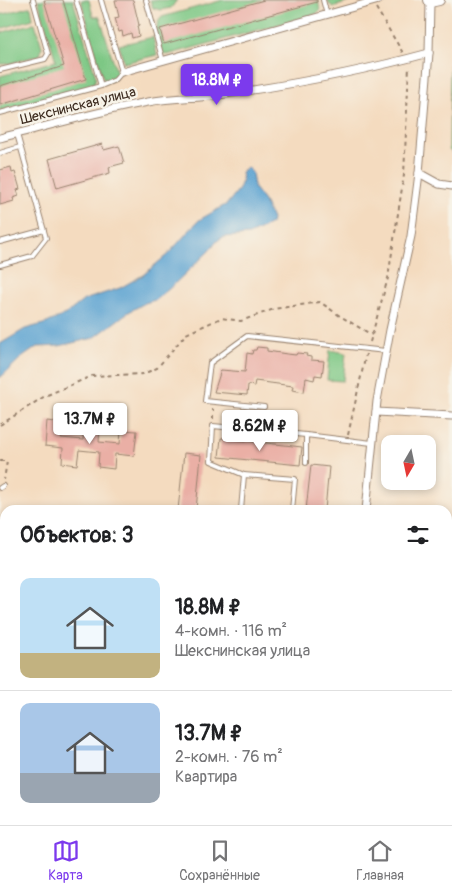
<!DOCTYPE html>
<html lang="ru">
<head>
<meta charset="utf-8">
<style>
  :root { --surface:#fff; --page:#f2f2f2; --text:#202124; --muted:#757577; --line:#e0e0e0; --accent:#7c3aed }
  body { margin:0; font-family:Pangolin,sans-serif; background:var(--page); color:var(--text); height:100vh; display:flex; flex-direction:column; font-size:19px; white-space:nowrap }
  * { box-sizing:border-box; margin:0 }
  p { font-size:16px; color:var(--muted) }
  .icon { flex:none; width:28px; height:28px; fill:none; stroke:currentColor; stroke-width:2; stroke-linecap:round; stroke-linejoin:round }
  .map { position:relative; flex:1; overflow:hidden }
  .panel { position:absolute; left:0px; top:505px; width:452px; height:320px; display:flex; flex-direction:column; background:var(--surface); border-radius:15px 15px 0 0; box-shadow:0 2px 8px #0003 }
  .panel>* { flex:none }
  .needle { width:32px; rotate:189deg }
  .fabs { position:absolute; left:381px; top:435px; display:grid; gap:10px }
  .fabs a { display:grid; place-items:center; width:55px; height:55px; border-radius:10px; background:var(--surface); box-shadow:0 2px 8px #0003; font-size:25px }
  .price { position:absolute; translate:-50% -42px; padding:0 11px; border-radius:5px; background:#fff; color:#222; font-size:16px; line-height:32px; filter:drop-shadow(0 1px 2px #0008) }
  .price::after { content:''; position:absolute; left:50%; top:30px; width:15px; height:11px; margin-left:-8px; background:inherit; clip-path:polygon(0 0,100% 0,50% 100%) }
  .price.on { background:var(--accent); color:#fff }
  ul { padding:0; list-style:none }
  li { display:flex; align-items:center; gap:15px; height:125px; padding:0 20px }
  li+li { border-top:1px solid var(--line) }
  li span { display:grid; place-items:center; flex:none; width:140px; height:100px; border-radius:10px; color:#555 }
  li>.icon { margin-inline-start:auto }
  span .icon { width:60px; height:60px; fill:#fffc; stroke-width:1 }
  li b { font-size:21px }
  h2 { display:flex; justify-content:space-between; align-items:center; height:60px; padding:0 20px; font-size:21px }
  .tab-bar { display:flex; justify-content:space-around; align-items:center; height:70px; border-top:1px solid var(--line); background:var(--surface); font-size:14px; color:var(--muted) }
  .tab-bar a { display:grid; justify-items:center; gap:2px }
  .tab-bar .on { color:var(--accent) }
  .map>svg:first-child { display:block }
  .green { fill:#7dc784; stroke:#5c7851 }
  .water { fill:#5aa2d1; stroke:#4a6678 }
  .building { fill:#eaafa5 }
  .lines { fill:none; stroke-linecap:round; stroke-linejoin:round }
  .lane-casing { stroke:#98826e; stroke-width:6 }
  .street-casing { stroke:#98826e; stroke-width:9 }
  .secondary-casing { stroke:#98826e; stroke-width:12 }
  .path { stroke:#98826e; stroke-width:2; stroke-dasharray:4 4; stroke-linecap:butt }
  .lane { stroke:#fff; stroke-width:4 }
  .street { stroke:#fff; stroke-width:7 }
  .secondary { stroke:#fff; stroke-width:10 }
  .labels { text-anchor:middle; stroke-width:5; stroke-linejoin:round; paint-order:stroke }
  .street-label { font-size:14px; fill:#3b2a1e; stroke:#f7f3e8 }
</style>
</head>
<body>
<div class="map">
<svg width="452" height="825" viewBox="0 0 452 825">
  <rect width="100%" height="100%" fill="#f7f3e8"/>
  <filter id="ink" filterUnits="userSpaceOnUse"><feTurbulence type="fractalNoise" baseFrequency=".02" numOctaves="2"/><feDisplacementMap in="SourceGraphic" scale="10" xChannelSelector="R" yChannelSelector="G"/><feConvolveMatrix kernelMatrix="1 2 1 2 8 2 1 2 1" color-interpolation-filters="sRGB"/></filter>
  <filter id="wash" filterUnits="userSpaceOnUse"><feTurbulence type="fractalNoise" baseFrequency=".0096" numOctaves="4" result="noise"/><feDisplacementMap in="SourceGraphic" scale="20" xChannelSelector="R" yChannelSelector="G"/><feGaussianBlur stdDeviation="1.12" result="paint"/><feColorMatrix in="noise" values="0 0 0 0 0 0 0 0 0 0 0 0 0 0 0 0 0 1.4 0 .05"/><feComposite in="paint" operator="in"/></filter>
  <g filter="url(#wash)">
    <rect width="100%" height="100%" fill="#f4dbbf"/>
    <g class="green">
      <polygon points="38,0 73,0 96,77 94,84 86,88 0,111 0,76 56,61"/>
      <polygon points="81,0 89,0 93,16 100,17 117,74 113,80 104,82"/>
      <polygon points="150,0 177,0 171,8 160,10 153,8"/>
      <path d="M223 0H318L320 10 316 14 167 55 163 54C158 43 152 26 162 17Z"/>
      <polygon points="327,0 355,0 333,7 328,3"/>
      <polygon points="28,7 31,7 33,19 0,29 0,15"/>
      <polygon points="35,23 42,47 40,55 8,64 0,64 0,33"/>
      <polygon points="153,37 157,55 124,63 119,45"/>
      <polygon points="452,59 452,153 449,150 450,65"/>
      <polygon points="330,350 346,353 343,381 327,380"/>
    </g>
    <polygon class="water" points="247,167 252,172 254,188 264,201 272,219 271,224 249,235 223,237 217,241 208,252 169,289 155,300 145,303 127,313 94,338 59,346 37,347 20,359 0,378 0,344 25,329 47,323 66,314 84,300 120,288 143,275 167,255 199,220 227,204 239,189 242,181 241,172"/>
    <g id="blocks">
      <g class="building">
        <polygon points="44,0 63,0 86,79 0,105 0,86 64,66"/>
        <polygon points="115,0 133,0 139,25 137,26 139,36 132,38 131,33 123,36 122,31 119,32 115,18 119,17"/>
        <polygon points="264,0 317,0 317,2 164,44 160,29"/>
        <polygon points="102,144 104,150 119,146 124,163 109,167 110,173 57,188 49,159"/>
        <polygon points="11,167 12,173 15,172 20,189 17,190 19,196 13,198 14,201 0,205 0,170"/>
        <polygon points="257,347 267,348 267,351 287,354 296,355 297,353 307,354 306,356 311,357 311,360 324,361 322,376 315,375 314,380 306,378 304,392 292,390 293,386 255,381 254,386 248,385 247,395 214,392 221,370 245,372 247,353 252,354 253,350 256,350"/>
        <polygon points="47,421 63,423 61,438 83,440 84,425 100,426 99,442 120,444 121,430 137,431 134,456 115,454 114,469 98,467 99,452 79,450 77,465 62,463 63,448 45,446"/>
        <polygon points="221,438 302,447 300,465 219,457"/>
        <polygon points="184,453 201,455 196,510 178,510"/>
        <polygon points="311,465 329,467 325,510 306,510"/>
      </g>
    </g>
  </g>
  <g filter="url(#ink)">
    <use href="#blocks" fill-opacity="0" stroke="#98826e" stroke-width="1"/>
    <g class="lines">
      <defs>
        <g id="lane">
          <polyline points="76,0 101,86"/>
          <polyline points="146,0 163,61"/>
          <polyline points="323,0 327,15"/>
          <polyline points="0,70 45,59 48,54 33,0"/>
          <polyline points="0,113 101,86 115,80 122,72 101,0"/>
          <polyline points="0,153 20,147"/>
          <polyline points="0,242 44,230"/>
          <polyline points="0,265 32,256 46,238 17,134"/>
          <polyline points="264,407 205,401 210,363 247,336 386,351"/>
          <polyline points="306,463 306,435 372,443"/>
          <polyline points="244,475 211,461 213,426 306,435"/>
          <polyline points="0,488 3,486"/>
          <polyline points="241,510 244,475 295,479 292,510"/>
          <polyline points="0,812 5,812"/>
          <polyline points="86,820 122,824 122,825"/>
          <polyline points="154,825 155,820"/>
          <polyline points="425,825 426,820"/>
        </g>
        <g id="street">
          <polyline points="122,72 379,0"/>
          <path d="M0 138C49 126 98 111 148 102 169 98 191 98 212 96 285 86 359 72 429 53"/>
          <polyline points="419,173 439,184 452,186"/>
          <polyline points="376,412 452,416"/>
          <polyline points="366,510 377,401 390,330 411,236 419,173 429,53 430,2"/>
          <polyline points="448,623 452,579"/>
          <polyline points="448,702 452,702"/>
          <polyline points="333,825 333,820"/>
        </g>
        <polyline id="secondary" points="429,0 430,2 439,0"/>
      </defs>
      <use href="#lane" class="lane-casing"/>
      <use href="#street" class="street-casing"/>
      <use href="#secondary" class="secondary-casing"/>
      <g class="path">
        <polyline points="376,8 403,53"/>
        <polyline points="370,342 388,278 404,175 409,66"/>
        <polyline points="213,419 213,409"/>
        <polyline points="0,425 45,396 92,376 143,374 157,368 186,334 221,318 241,321 274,309 320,302 340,316 372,335"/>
        <polyline points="348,435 366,354"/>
        <polyline points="0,461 7,461 4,480"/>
        <polyline points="448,825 452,790"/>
      </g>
      <use href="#lane" class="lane"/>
      <use href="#street" class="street"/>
      <use href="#secondary" class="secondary"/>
    </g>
  </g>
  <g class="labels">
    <g class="street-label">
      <text transform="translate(78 105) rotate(-14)" y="5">Шекснинская улица</text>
    </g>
  </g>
</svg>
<div class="fabs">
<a><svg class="needle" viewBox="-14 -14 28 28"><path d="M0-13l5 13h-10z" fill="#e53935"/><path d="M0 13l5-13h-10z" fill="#757577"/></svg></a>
</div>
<b class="price on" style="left:217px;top:106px">18.8M ₽</b>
<b class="price" style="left:90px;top:445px">13.7M ₽</b>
<b class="price" style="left:260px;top:452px">8.62M ₽</b>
<section class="panel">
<h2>Объектов: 3<svg class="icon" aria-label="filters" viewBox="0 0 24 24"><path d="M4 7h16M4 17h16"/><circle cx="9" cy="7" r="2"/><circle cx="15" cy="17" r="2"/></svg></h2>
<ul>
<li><span style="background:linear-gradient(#bfe0f5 75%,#c2b280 0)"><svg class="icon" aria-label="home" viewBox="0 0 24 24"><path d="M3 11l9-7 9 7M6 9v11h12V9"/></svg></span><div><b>18.8M ₽</b><p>4-комн. · 116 m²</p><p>Шекснинская улица</p></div></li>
<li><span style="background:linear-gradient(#a9c7e8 70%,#9aa5b1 0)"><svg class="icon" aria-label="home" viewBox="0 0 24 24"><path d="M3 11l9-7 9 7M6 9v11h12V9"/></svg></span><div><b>13.7M ₽</b><p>2-комн. · 76 m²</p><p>Квартира</p></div></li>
</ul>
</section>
</div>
<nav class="tab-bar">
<a class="on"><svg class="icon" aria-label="map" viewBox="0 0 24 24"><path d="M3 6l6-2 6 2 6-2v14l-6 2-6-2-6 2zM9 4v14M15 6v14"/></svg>Карта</a>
<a><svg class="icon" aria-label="saved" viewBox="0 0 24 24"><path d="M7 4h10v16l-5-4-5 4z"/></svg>Сохранённые</a>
<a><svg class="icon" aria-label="home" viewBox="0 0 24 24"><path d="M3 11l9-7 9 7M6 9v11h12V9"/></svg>Главная</a>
</nav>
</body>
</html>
